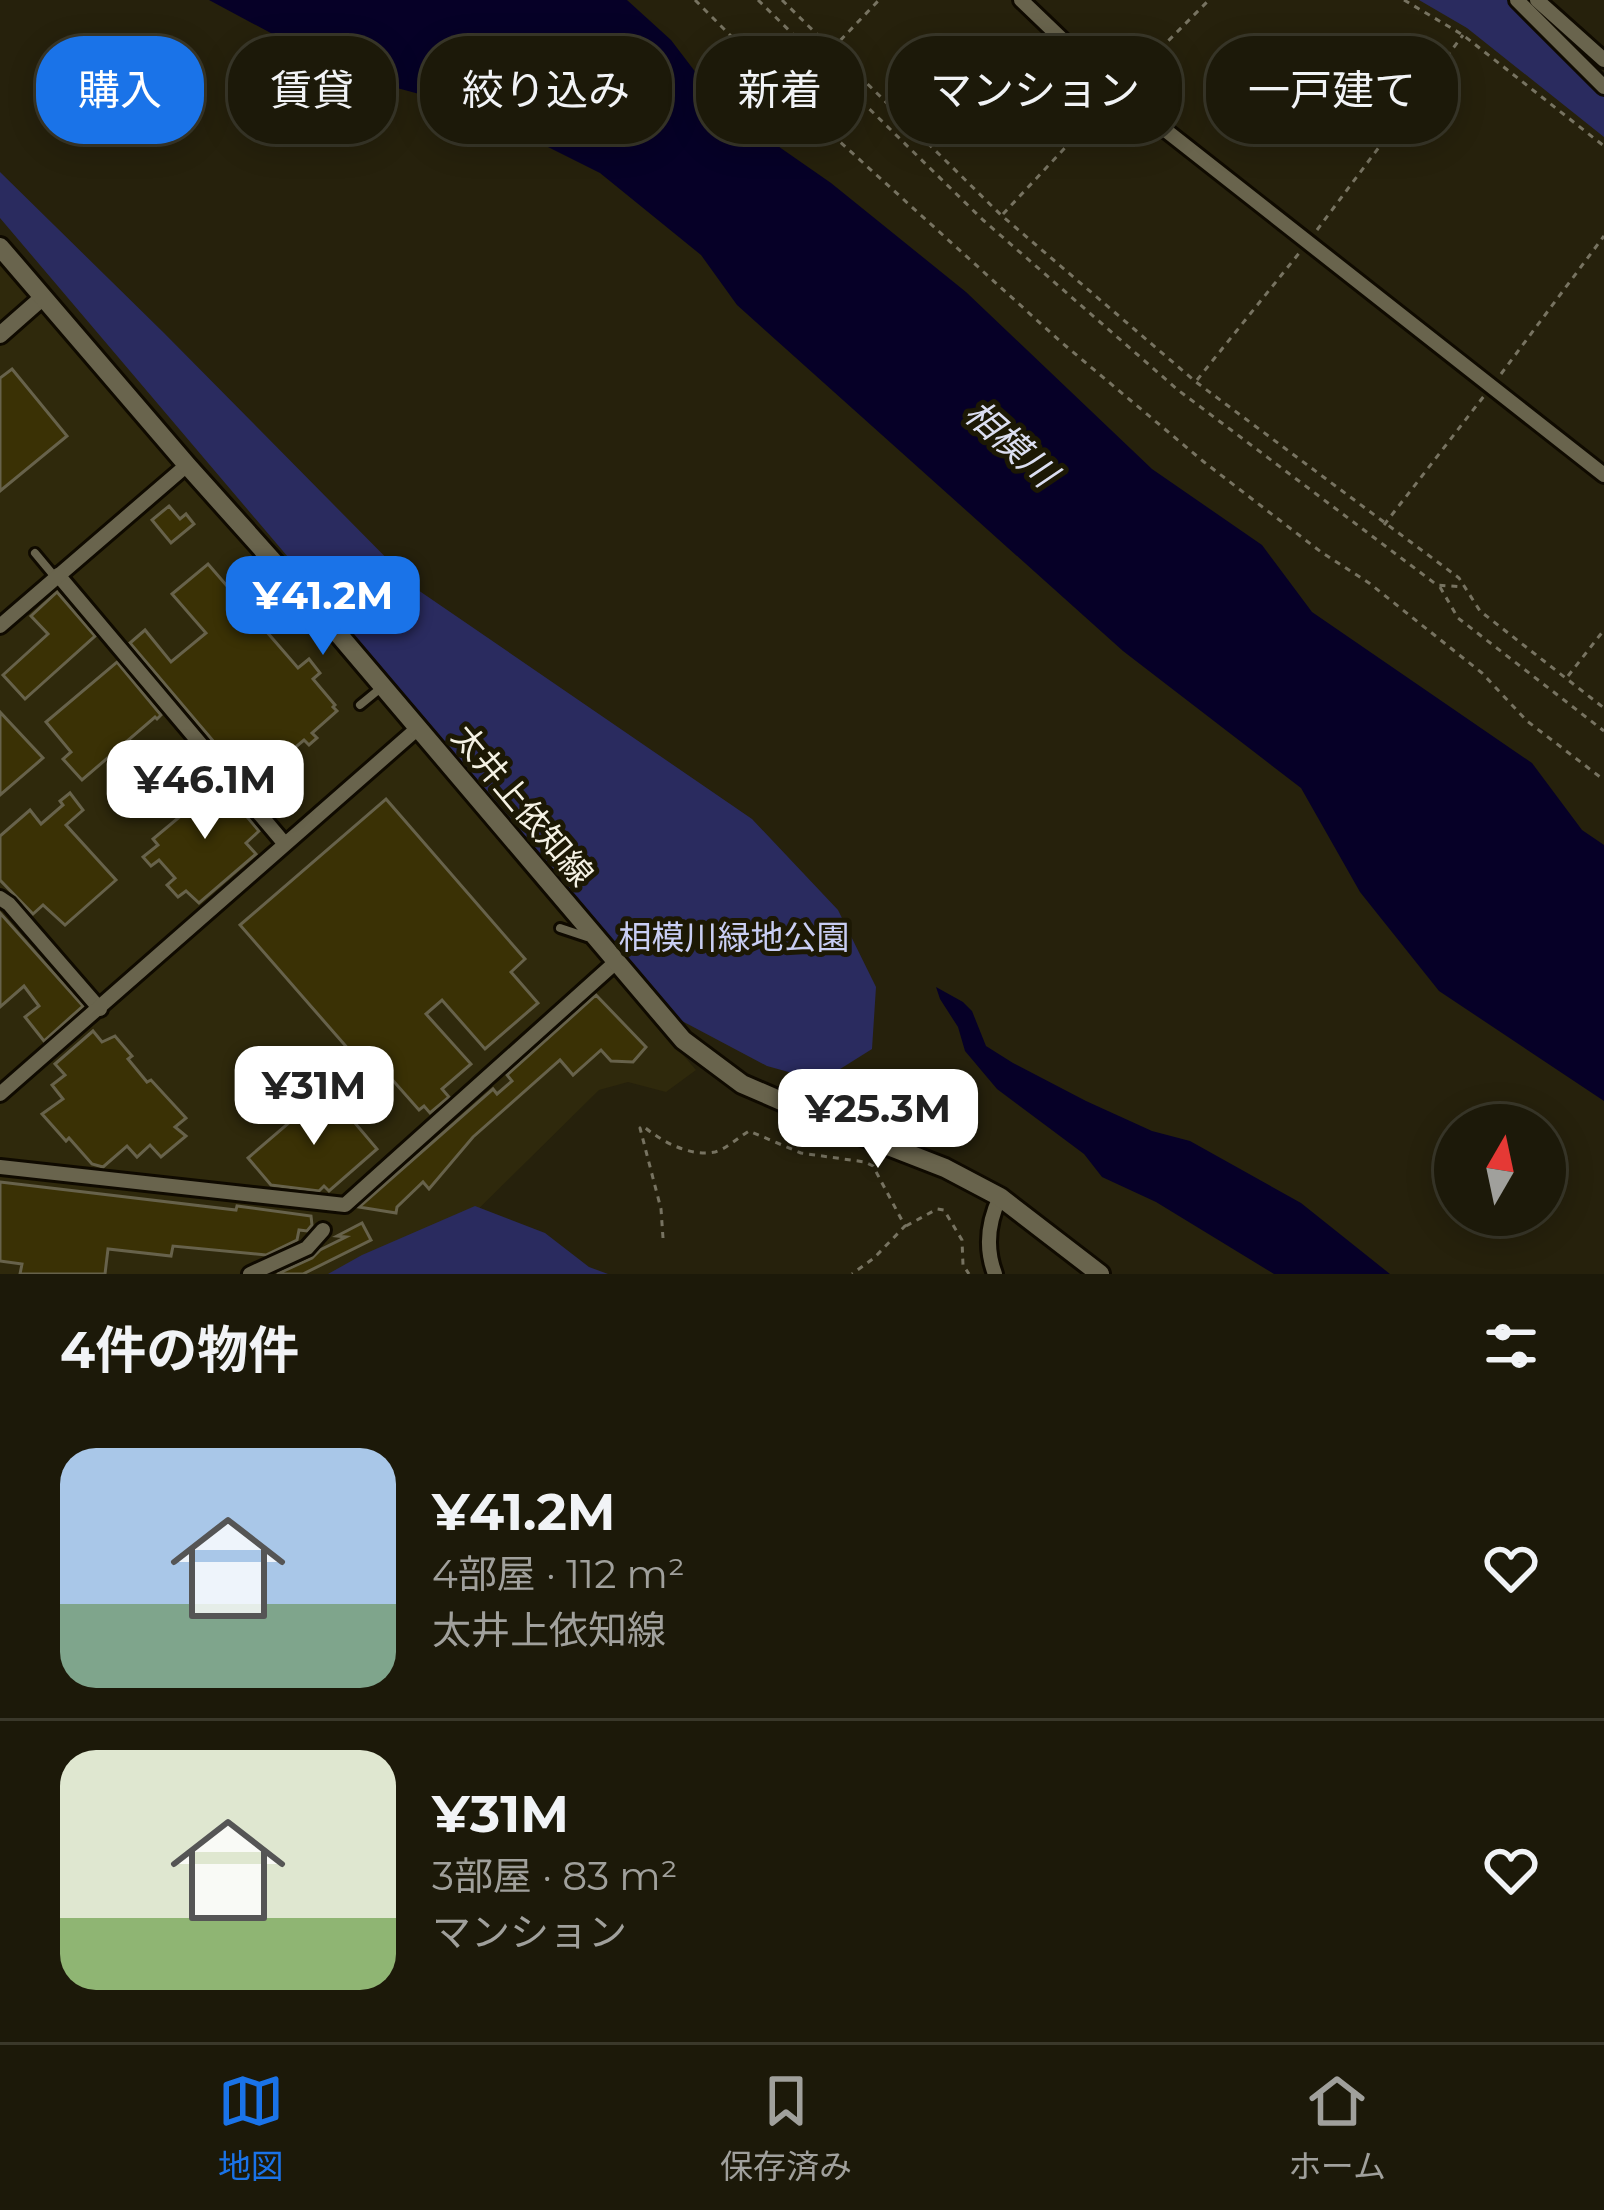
<!DOCTYPE html>
<html lang="ja">
<head>
<meta charset="utf-8">
<style>
  :root { --surface:#1c1909; --page:#252212; --text:#f1f3f6; --muted:#a0a09c; --line:#3a382a; --accent:#1a73e8 }
  body { margin:0; font-family:Montserrat,"Noto Sans JP",sans-serif; background:var(--page); color:var(--text); height:100vh; display:flex; flex-direction:column; font-size:45px; white-space:nowrap }
  * { box-sizing:border-box; margin:0 }
  p { font-size:39px; color:var(--muted) }
  .icon { flex:none; width:66px; height:66px; fill:none; stroke:currentColor; stroke-width:2; stroke-linecap:round; stroke-linejoin:round }
  .map { position:relative; height:1274px; overflow:hidden }
  .drawer { display:flex; flex-direction:column; background:var(--surface); flex:1 }
  .drawer>* { flex:none }
  .top-card { position:absolute; left:36px; top:36px; width:1533px; height:108px; display:flex; gap:24px }
  .needle { width:78px; rotate:9deg }
  .controls { position:absolute; left:1434px; top:1104px; display:grid; gap:24px }
  .controls a { display:grid; place-items:center; width:132px; height:132px; border-radius:50%; background:var(--surface); box-shadow:0 6px 30px #0003,0 0 0 3px var(--line); font-size:60px }
  .price { position:absolute; translate:-50% -102px; padding:0 27px; border-radius:24px; background:#fff; color:#222; font-size:39px; line-height:78px; filter:drop-shadow(0 3px 6px #0008) }
  .price::after { content:''; position:absolute; left:50%; top:72px; width:36px; height:27px; margin-left:-18px; background:inherit; clip-path:polygon(0 0,100% 0,50% 100%) }
  .price.on { background:var(--accent); color:#fff }
  ul { padding:0; list-style:none }
  li { display:flex; align-items:center; gap:36px; height:300px; padding:0 60px }
  li+li { border-top:3px solid var(--line) }
  li span { display:grid; place-items:center; flex:none; width:336px; height:240px; border-radius:36px; color:#555 }
  li>.icon { margin-inline-start:auto }
  span .icon { width:144px; height:144px; fill:#fffc; stroke-width:1 }
  li b { font-size:51px }
  h2 { display:flex; justify-content:space-between; align-items:center; height:144px; padding:0 60px; font-size:51px }
  .chip { padding:0 42px; border-radius:48px; background:var(--surface); box-shadow:0 6px 30px #0003,0 0 0 3px var(--line); font-size:42px; line-height:108px }
  .chip.on { background:var(--accent); color:#fff }
  .dock { display:flex; justify-content:space-around; align-items:center; height:168px; border-top:3px solid var(--line); background:var(--surface); font-size:33px; color:var(--muted) }
  .dock a { display:grid; justify-items:center; gap:6px }
  .dock .on { color:var(--accent) }
  .map>svg:first-child { display:block }
  .built { fill:#2f290c }
  .green { fill:#2a2b5f }
  .water { fill:#060027 }
  .building { fill:#3a3105; stroke:#67624b; stroke-width:3 }
  .lines { fill:none; stroke-linecap:round; stroke-linejoin:round }
  .service-casing { stroke:#0f0a00; stroke-width:14 }
  .minor-casing { stroke:#0f0a00; stroke-width:20 }
  .tertiary-casing { stroke:#0f0a00; stroke-width:22 }
  .secondary-casing { stroke:#0f0a00; stroke-width:24 }
  .path { stroke:#777361; stroke-width:3; stroke-dasharray:6 6; stroke-linecap:butt }
  .service { stroke:#69644d; stroke-width:8 }
  .minor { stroke:#69644d; stroke-width:14 }
  .tertiary { stroke:#69644d; stroke-width:16 }
  .secondary { stroke:#69644d; stroke-width:18 }
  .labels { text-anchor:middle; stroke-width:10; stroke-linejoin:round; paint-order:stroke }
  .street-label { font-size:33px; fill:#f4f1e4; stroke:#1c1804 }
  .park-label { font-size:33px; fill:#c9cef4; stroke:#1c1804 }
  .water-label { font-size:36px; font-style:italic; fill:#dbdef1; stroke:#1c1804 }
</style>
</head>
<body>
<div class="map">
<svg width="1604" height="1274" viewBox="0 0 1604 1274">
  <rect width="100%" height="100%" fill="#26210c"/>
  <polygon class="built" points="0,257 696,1070 666,1092 628,1082 599,1090 455,1232 385,1274 0,1274"/>
  <g class="green">
    <polygon points="1419,0 1508,0 1604,73 1604,137 1467,28"/>
    <polygon points="0,172 164,333 418,590 752,819 838,910 876,987 872,1049 821,1081 767,1066 682,1021 0,218"/>
    <polygon points="475,1206 545,1233 589,1267 608,1274 328,1274 362,1255"/>
  </g>
  <g class="water">
    <polygon points="209,0 627,0 671,40 722,107 831,183 966,292 1152,469 1262,545 1312,612 1532,763 1582,830 1604,845 1604,1101 1439,991 1360,892 1301,788 1123,651 737,305 701,255 600,173 536,141 423,95 349,75"/>
    <polygon points="936,987 963,1002 972,1011 986,1046 1013,1063 1086,1101 1152,1131 1190,1141 1301,1203 1390,1274 1274,1274 1156,1202 1102,1177 1084,1154 997,1089 965,1051 958,1027 940,999"/>
  </g>
  <g class="building">
    <polygon points="12,369 67,436 0,491 0,378"/>
    <polygon points="169,506 180,519 186,514 194,524 171,543 152,520"/>
    <polygon points="208,564 298,668 309,659 320,673 313,679 335,705 333,707 337,711 312,733 317,738 309,745 304,740 286,755 290,761 281,769 288,777 267,795 263,795 244,773 242,775 130,643 145,630 171,662 206,633 172,594"/>
    <polygon points="57,592 95,636 25,699 3,675 48,634 31,616"/>
    <polygon points="117,662 161,715 157,719 155,717 82,780 63,759 71,752 46,722"/>
    <polygon points="0,712 43,758 0,795"/>
    <polygon points="190,750 259,831 246,843 256,854 199,903 186,891 178,897 167,885 175,878 159,860 151,866 143,857 158,845 153,839 213,789 184,755"/>
    <polygon points="70,793 83,810 66,825 116,880 65,925 43,905 33,914 0,880 0,836 30,810 41,824 63,805 60,801"/>
    <polygon points="386,799 525,959 511,972 538,1003 485,1049 442,1000 426,1014 471,1064 442,1089 449,1097 430,1113 424,1106 419,1110 374,1059 364,1067 240,925"/>
    <polygon points="0,913 83,1006 44,1041 25,1017 39,1006 24,986 0,1007"/>
    <polygon points="596,995 646,1047 633,1062 611,1061 601,1050 573,1075 560,1060 473,1137 429,1189 423,1182 397,1207 396,1213 359,1207 493,1089 497,1094 512,1081 507,1075"/>
    <polygon points="93,1031 102,1042 115,1036 132,1056 128,1059 147,1082 151,1080 186,1118 175,1127 186,1136 161,1157 150,1145 137,1157 127,1146 103,1167 92,1164 69,1138 66,1141 42,1114 63,1099 52,1085 65,1075 55,1064"/>
    <polygon points="327,1090 377,1149 329,1191 324,1186 319,1191 271,1185 248,1158"/>
    <polygon points="0,1182 236,1210 237,1206 311,1216 312,1225 307,1231 299,1230 297,1240 266,1255 173,1246 171,1256 108,1249 105,1274 20,1274 22,1264 0,1261"/>
    <polygon points="362,1223 371,1240 303,1274 277,1274 312,1258 320,1250 346,1237 337,1236"/>
  </g>
  <g class="lines">
    <defs>
      <g id="service">
        <polyline points="35,553 55,577"/>
        <polyline points="360,705 382,687"/>
        <polyline points="560,928 587,937"/>
      </g>
      <g id="minor">
        <polyline points="1021,0 1117,92 1604,475"/>
        <polyline points="1517,0 1604,87"/>
        <polyline points="1537,0 1604,60"/>
        <polyline points="58,575 284,843"/>
        <polyline points="0,626 187,465"/>
        <polyline points="0,898 9,904 100,1009"/>
        <polyline points="0,1094 418,728"/>
        <polyline points="0,1167 345,1205 617,961"/>
        <polyline points="250,1274 307,1248 323,1230"/>
        <path d="M995 1274C985 1248 988 1222 1000 1197"/>
      </g>
      <polyline id="tertiary" points="0,335 42,298"/>
      <polyline id="secondary" points="0,247 187,465 340,636 683,1040 742,1084 855,1133 945,1168 1000,1197 1100,1274"/>
    </defs>
    <use href="#service" class="service-casing"/>
    <use href="#minor" class="minor-casing"/>
    <use href="#tertiary" class="tertiary-casing"/>
    <use href="#secondary" class="secondary-casing"/>
    <g class="path">
      <polyline points="695,0 807,112 1061,342 1204,462 1321,552 1369,583 1482,673 1527,721 1604,780"/>
      <polyline points="758,0 983,220 1178,390 1437,585 1463,587"/>
      <polyline points="782,0 1001,215 1196,382 1459,578 1480,611 1604,708"/>
      <polyline points="1404,0 1463,35 1604,146"/>
      <polyline points="832,49 879,0"/>
      <polyline points="1126,83 1209,0"/>
      <polyline points="1003,214 1107,103"/>
      <polyline points="1317,230 1463,35"/>
      <polyline points="1501,374 1604,236"/>
      <polyline points="1197,380 1300,252"/>
      <polyline points="1384,525 1484,396"/>
      <polyline points="1440,587 1458,618 1604,731"/>
      <polyline points="1568,676 1604,630"/>
      <polyline points="906,1226 937,1209 944,1210 962,1240 963,1265 969,1274"/>
      <path d="M663 1238 661 1209 640 1128 643 1126C661 1141 689 1157 715 1152 726 1149 739 1137 749 1131L801 1153 865 1162 873 1166 905 1226 874 1258 852 1274"/>
    </g>
    <use href="#service" class="service"/>
    <use href="#minor" class="minor"/>
    <use href="#tertiary" class="tertiary"/>
    <use href="#secondary" class="secondary"/>
  </g>
  <g class="labels">
    <g class="street-label">
      <text transform="translate(523 805) rotate(50)" y="12">太井上依知線</text>
    </g>
    <g class="park-label">
      <text x="734" y="949">相模川緑地公園</text>
    </g>
    <g class="water-label">
      <text transform="translate(1011 443) rotate(42)" y="13">相模川</text>
    </g>
  </g>
</svg>
<div class="controls">
<a><svg class="needle" viewBox="-14 -14 28 28"><path d="M0-13l5 13h-10z" fill="#e53935"/><path d="M0 13l5-13h-10z" fill="#a0a09c"/></svg></a>
</div>
<b class="price on" style="left:323px;top:658px">¥41.2M</b>
<b class="price" style="left:205px;top:842px">¥46.1M</b>
<b class="price" style="left:314px;top:1148px">¥31M</b>
<b class="price" style="left:878px;top:1171px">¥25.3M</b>
<div class="top-card">
<a class="chip on">購入</a>
<a class="chip">賃貸</a>
<a class="chip">絞り込み</a>
<a class="chip">新着</a>
<a class="chip">マンション</a>
<a class="chip">一戸建て</a>
</div>
</div>
<section class="drawer">
<h2>4件の物件<svg class="icon" aria-label="filters" viewBox="0 0 24 24"><path d="M4 7h16M4 17h16"/><circle cx="9" cy="7" r="2"/><circle cx="15" cy="17" r="2"/></svg></h2>
<ul>
<li><span style="background:linear-gradient(#a9c7e8 65%,#7fa58c 0)"><svg class="icon" aria-label="home" viewBox="0 0 24 24"><path d="M3 11l9-7 9 7M6 9v11h12V9"/></svg></span><div><b>¥41.2M</b><p>4部屋 · 112 m²</p><p>太井上依知線</p></div><svg class="icon" aria-label="heart" viewBox="0 0 24 24"><path d="M12 20l-8-8c-3-5 5-10 8-4 3-6 11-1 8 4z"/></svg></li>
<li><span style="background:linear-gradient(#dfe7d0 70%,#8fb573 0)"><svg class="icon" aria-label="home" viewBox="0 0 24 24"><path d="M3 11l9-7 9 7M6 9v11h12V9"/></svg></span><div><b>¥31M</b><p>3部屋 · 83 m²</p><p>マンション</p></div><svg class="icon" aria-label="heart" viewBox="0 0 24 24"><path d="M12 20l-8-8c-3-5 5-10 8-4 3-6 11-1 8 4z"/></svg></li>
</ul>
</section>
<nav class="dock">
<a class="on"><svg class="icon" aria-label="map" viewBox="0 0 24 24"><path d="M3 6l6-2 6 2 6-2v14l-6 2-6-2-6 2zM9 4v14M15 6v14"/></svg>地図</a>
<a><svg class="icon" aria-label="saved" viewBox="0 0 24 24"><path d="M7 4h10v16l-5-4-5 4z"/></svg>保存済み</a>
<a><svg class="icon" aria-label="home" viewBox="0 0 24 24"><path d="M3 11l9-7 9 7M6 9v11h12V9"/></svg>ホーム</a>
</nav>
</body>
</html>
